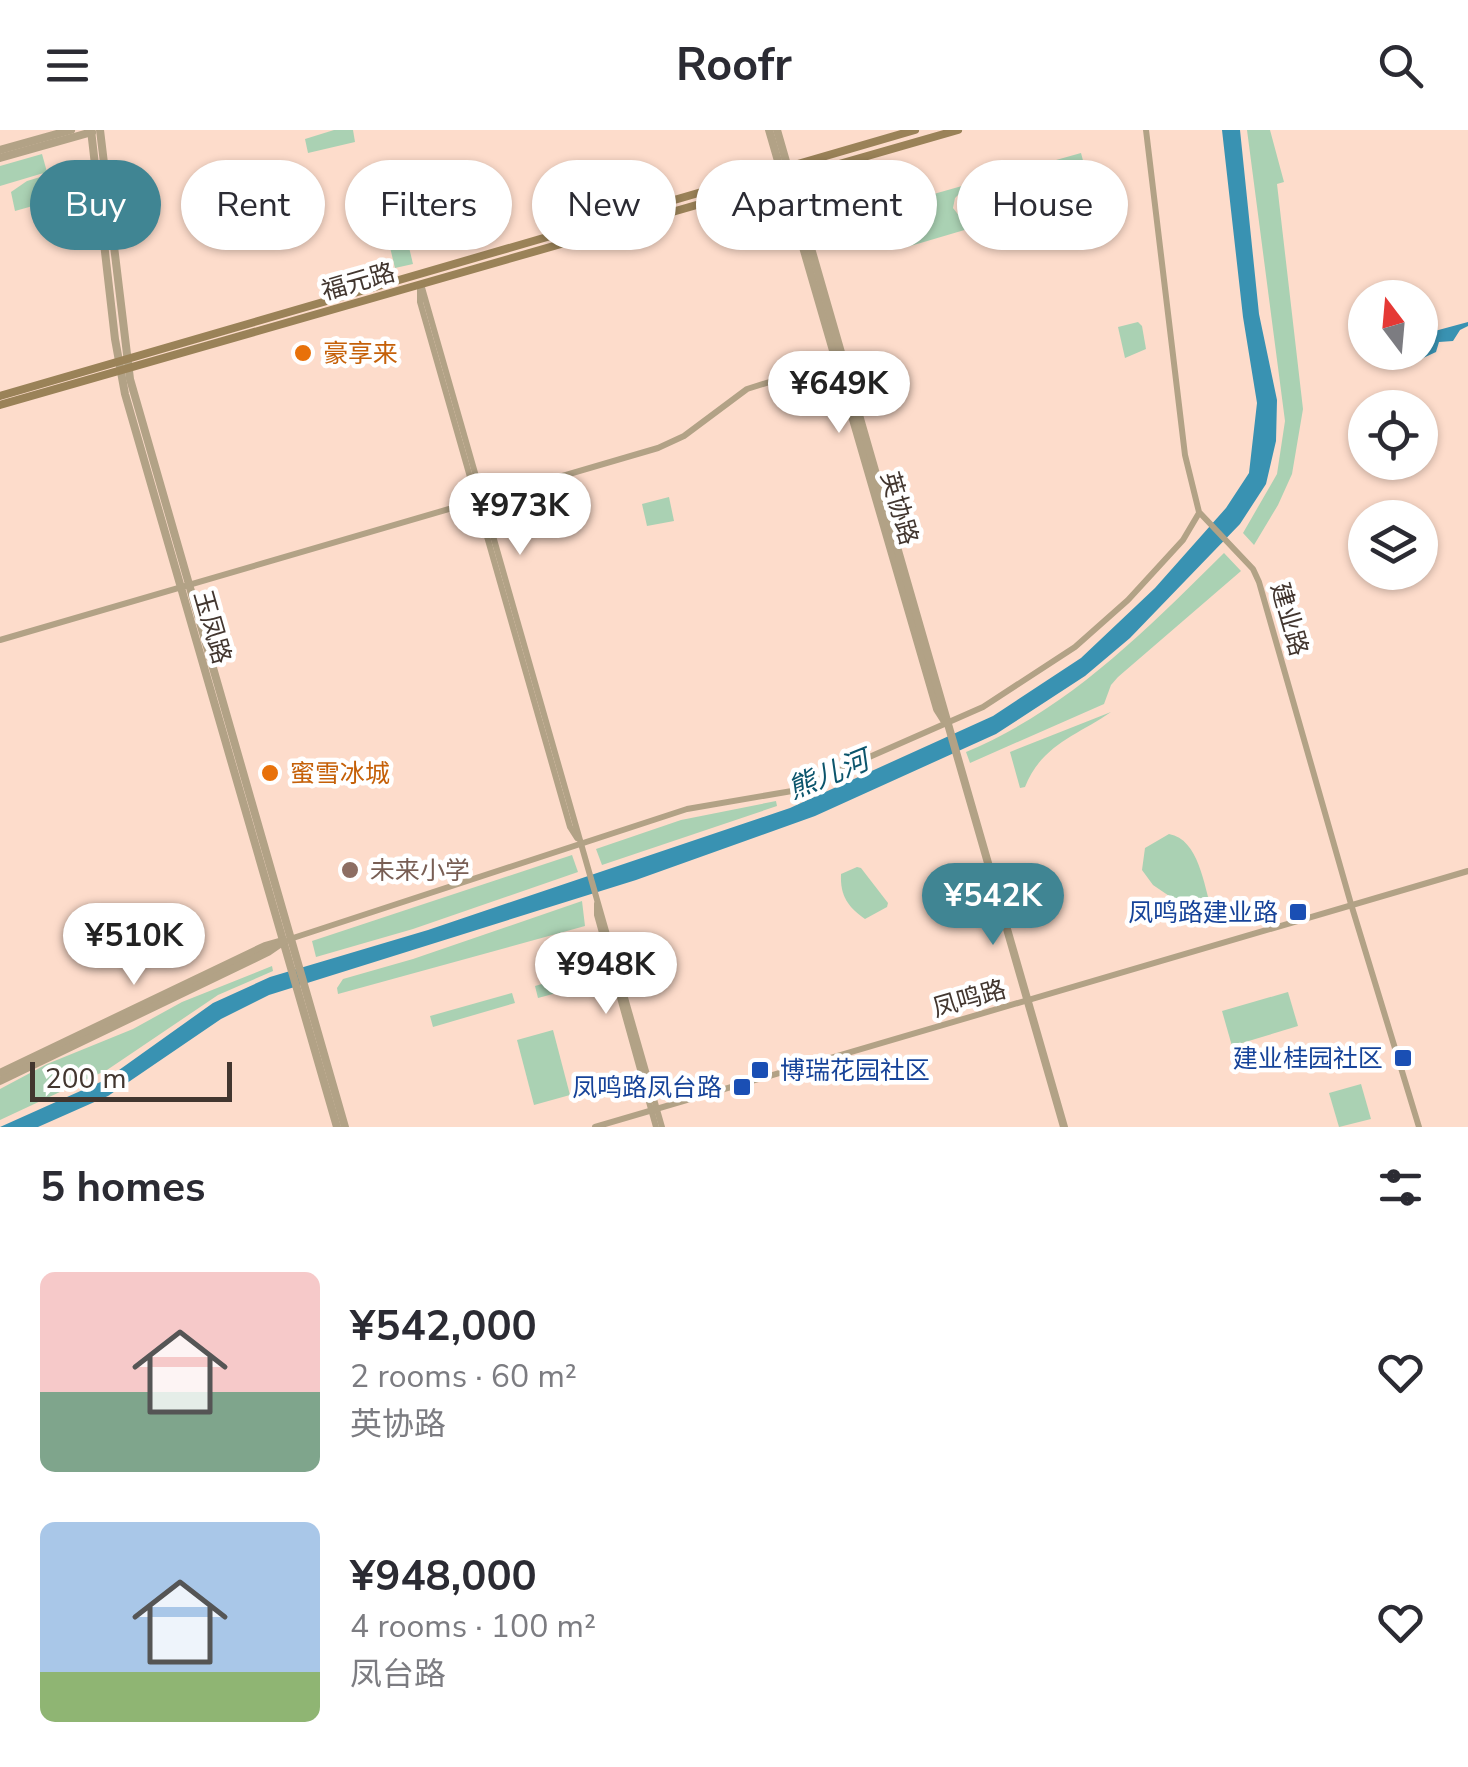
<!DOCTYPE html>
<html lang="en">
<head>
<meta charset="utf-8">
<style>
  :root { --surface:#fff; --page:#f7f7f7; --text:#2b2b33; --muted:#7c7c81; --accent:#408593 }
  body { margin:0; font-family:"Nunito Sans","Noto Sans SC",sans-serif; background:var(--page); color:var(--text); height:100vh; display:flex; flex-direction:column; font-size:38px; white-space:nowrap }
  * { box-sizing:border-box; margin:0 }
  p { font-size:32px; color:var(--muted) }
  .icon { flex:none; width:55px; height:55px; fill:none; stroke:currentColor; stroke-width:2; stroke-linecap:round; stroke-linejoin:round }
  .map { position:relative; height:997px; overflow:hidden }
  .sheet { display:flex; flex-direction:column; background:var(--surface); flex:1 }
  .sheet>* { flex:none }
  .banner { position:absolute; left:30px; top:30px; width:1410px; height:90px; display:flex; gap:20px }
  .needle { width:65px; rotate:344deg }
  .buttons { position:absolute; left:1348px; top:150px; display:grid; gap:20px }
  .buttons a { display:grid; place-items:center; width:90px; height:90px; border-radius:50%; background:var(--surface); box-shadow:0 2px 8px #0004; font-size:50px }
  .scale { position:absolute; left:30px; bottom:25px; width:202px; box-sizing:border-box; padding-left:10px; border:5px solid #42362f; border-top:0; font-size:28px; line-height:35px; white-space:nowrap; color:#42362f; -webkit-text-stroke:8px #fff; paint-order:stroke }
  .price { position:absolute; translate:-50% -85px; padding:0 22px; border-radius:35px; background:#fff; color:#222; font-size:32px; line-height:65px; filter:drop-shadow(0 2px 5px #0008) }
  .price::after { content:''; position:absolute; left:50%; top:60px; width:30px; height:22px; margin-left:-15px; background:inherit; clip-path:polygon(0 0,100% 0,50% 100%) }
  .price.current { background:var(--accent); color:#fff }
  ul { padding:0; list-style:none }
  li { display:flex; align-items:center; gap:30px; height:250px; padding:0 40px }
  li span { display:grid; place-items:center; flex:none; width:280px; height:200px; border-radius:15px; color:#555 }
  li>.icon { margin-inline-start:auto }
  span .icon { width:120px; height:120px; fill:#fffc; stroke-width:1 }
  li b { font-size:42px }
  h2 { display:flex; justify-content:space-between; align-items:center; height:120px; padding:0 40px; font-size:42px }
  .tag { padding:0 35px; border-radius:45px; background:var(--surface); box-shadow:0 2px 8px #0004; font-size:35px; line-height:90px }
  .tag.current { background:var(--accent); color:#fff }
  header { display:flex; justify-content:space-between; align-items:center; height:130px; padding:0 40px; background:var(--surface); font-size:45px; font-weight:700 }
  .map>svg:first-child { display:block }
  .green { fill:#aad1b3 }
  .water { fill:#3992b2 }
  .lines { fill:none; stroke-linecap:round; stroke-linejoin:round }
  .minor { stroke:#b2a286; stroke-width:6 }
  .tertiary { stroke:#b2a286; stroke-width:8 }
  .secondary { stroke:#9a8258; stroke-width:8 }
  .food-dot { fill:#e8710a; stroke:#fff; stroke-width:4 }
  .education-dot { fill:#8d6e63; stroke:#fff; stroke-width:4 }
  .transit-dot { fill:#1a4fb4; stroke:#fff; stroke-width:4 }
  .labels { text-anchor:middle; stroke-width:9; stroke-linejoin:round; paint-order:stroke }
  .street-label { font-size:25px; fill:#42362f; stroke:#fff }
  .food-label { font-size:25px; fill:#c56008; stroke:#fff; text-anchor:start }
  .education-label { font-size:25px; fill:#785e54; stroke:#fff; text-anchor:start }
  .transit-label { font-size:25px; fill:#164399; stroke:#fff; text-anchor:end }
  .water-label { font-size:28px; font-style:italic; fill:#0b556c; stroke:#fff }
</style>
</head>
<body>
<header><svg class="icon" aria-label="menu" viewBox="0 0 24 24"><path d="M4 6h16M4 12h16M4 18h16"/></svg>Roofr<svg class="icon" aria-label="search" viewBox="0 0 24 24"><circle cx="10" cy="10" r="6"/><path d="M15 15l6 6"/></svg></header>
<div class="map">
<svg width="1468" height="997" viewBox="0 0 1468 997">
  <rect width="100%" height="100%" fill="#fddccb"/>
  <g class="green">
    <polygon points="334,0 353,0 355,12 308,23 305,9"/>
    <polygon points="1247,0 1270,0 1284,52 1277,54 1303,279 1292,344 1278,375 1254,415 1243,403 1277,344 1285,291"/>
    <path d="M1081 23 1092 64 985 95 999 78C997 60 991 56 974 53Z"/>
    <polygon points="42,24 47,42 0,56 0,36"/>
    <polygon points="47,45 54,70 15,81 11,62 27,51"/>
    <polygon points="969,54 955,68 953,78 964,92 978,96 907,117 895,75"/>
    <polygon points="398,71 413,134 395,138 380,76"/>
    <polygon points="1138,192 1142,196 1146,219 1125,228 1118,197"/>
    <polygon points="669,367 674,391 647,396 642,374"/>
    <path d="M1224 423 1241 441 1118 547 1111 555 1104 574 970 633 966 622C1069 579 1146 500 1224 423Z"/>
    <path d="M1111 582C1078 605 1041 615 1025 657L1020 658 1010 622Z"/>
    <polygon points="776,671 777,676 602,735 596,719 681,690"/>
    <path d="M1169 704C1199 709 1204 756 1212 781L1210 788 1190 794 1181 774 1153 755 1142 740 1145 718Z"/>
    <polygon points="572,725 578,742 413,799 316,827 312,811"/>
    <path d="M857 737 861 738 888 773 887 777 865 789C848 777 840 766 841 744Z"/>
    <polygon points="582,771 585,796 338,864 337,858 343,849 413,829"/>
    <polygon points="272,836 273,841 218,865 107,940 0,990 0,959 47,934 133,899 182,872"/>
    <polygon points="582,842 586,855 538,868 535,856"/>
    <polygon points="1288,862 1298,896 1232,916 1222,881"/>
    <polygon points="512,863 515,873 433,897 430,886"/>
    <polygon points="553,900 570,965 534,975 517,910"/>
    <polygon points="1361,954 1371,989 1339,997 1329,963"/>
  </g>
  <g class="water">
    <polygon points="1222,0 1240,0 1259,184 1277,270 1276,311 1266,354 1240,394 1130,508 1085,546 996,604 815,686 636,750 269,865 221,889 108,966 38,997 0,997 105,950 213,873 270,847 428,800 790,678 993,586 1081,528 1155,458 1226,378 1249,343 1257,273 1243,187"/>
    <polygon points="1468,192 1468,196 1460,200 1453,211 1439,212 1436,222 1421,229 1420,205"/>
  </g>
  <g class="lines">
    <g class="minor">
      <polyline points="1146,0 1185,325 1199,382 1253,439 1259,452 1351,774 1419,997"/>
      <polyline points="421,154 662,997"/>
      <polyline points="420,159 420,172 570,697 577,708"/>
      <polyline points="0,510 658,318 684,306 747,259 837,231"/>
      <polyline points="597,774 597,785 656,997"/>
      <polyline points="290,809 687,679 792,661 983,577 1075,517 1128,470 1183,410 1199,383"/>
      <polyline points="595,997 1468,741"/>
    </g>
    <g class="tertiary">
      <polyline points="91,0 115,209 125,264 337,997"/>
      <polyline points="100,0 130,249 345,997"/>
      <polyline points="769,0 937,579 944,590"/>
      <polyline points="777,0 1064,997"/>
      <polyline points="0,20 71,0"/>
      <polyline points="0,28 92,2"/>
      <polyline points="0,943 265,816 279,812"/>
      <polyline points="0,951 268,822 284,811"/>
    </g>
    <g class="secondary">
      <polyline points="0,266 915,0"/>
      <polyline points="0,275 958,0"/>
    </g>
  </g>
  <g class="food-dot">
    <circle cx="303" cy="223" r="10"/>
    <circle cx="270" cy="643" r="10"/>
  </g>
  <circle class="education-dot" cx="350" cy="740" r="10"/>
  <g class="transit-dot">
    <rect x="1288" y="772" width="20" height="20" rx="5"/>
    <rect x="1393" y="918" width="20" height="20" rx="5"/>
    <rect x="750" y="930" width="20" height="20" rx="5"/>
    <rect x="732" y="947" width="20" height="20" rx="5"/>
  </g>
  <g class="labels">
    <g class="street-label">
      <text transform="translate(358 151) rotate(-16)" y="9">福元路</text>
      <text transform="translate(900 378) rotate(74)" y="9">英协路</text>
      <text transform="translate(1290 489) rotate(74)" y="9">建业路</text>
      <text transform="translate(213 497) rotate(74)" y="9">玉凤路</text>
      <text transform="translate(969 868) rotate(-16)" y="9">凤鸣路</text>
    </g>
    <g class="food-label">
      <text x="323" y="232">豪享来</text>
      <text x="290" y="652">蜜雪冰城</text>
    </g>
    <g class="education-label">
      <text x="370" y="749">未来小学</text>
    </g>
    <g class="transit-label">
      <text x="1278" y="791">凤鸣路建业路</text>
      <text x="1383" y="937">建业桂园社区</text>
      <text x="780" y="949" text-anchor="start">博瑞花园社区</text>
      <text x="722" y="966">凤鸣路凤台路</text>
    </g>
    <g class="water-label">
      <text transform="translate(828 644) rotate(-22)" y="10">熊儿河</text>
    </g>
  </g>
</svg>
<div class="buttons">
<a><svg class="needle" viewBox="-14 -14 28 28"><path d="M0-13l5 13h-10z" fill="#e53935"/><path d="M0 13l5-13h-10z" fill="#7c7c81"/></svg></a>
<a><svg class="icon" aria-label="locate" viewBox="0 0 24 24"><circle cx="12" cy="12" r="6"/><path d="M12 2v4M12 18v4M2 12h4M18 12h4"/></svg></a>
<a><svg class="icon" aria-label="layers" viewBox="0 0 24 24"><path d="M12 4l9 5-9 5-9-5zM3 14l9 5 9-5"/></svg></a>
</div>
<div class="scale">200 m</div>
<b class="price" style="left:839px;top:306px">¥649K</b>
<b class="price" style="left:520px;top:428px">¥973K</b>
<b class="price current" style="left:993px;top:818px">¥542K</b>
<b class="price" style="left:134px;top:858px">¥510K</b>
<b class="price" style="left:606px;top:887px">¥948K</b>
<div class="banner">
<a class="tag current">Buy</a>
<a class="tag">Rent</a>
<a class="tag">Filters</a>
<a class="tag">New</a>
<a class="tag">Apartment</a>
<a class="tag">House</a>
</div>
</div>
<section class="sheet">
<h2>5 homes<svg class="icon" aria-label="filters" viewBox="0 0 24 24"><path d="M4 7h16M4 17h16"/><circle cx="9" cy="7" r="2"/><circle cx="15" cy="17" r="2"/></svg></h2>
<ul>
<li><span style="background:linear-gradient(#f6c9c9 60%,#7fa58c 0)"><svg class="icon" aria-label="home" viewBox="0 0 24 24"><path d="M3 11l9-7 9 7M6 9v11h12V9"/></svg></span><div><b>¥542,000</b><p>2 rooms · 60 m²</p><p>英协路</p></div><svg class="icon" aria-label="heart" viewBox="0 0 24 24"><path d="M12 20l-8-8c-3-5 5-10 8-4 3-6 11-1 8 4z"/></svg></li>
<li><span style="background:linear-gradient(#a9c7e8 75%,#8fb573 0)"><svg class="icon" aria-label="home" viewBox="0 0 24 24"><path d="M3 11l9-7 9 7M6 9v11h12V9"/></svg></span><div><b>¥948,000</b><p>4 rooms · 100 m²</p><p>凤台路</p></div><svg class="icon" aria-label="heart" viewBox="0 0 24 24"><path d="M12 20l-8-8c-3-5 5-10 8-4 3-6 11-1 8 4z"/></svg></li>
</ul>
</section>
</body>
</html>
